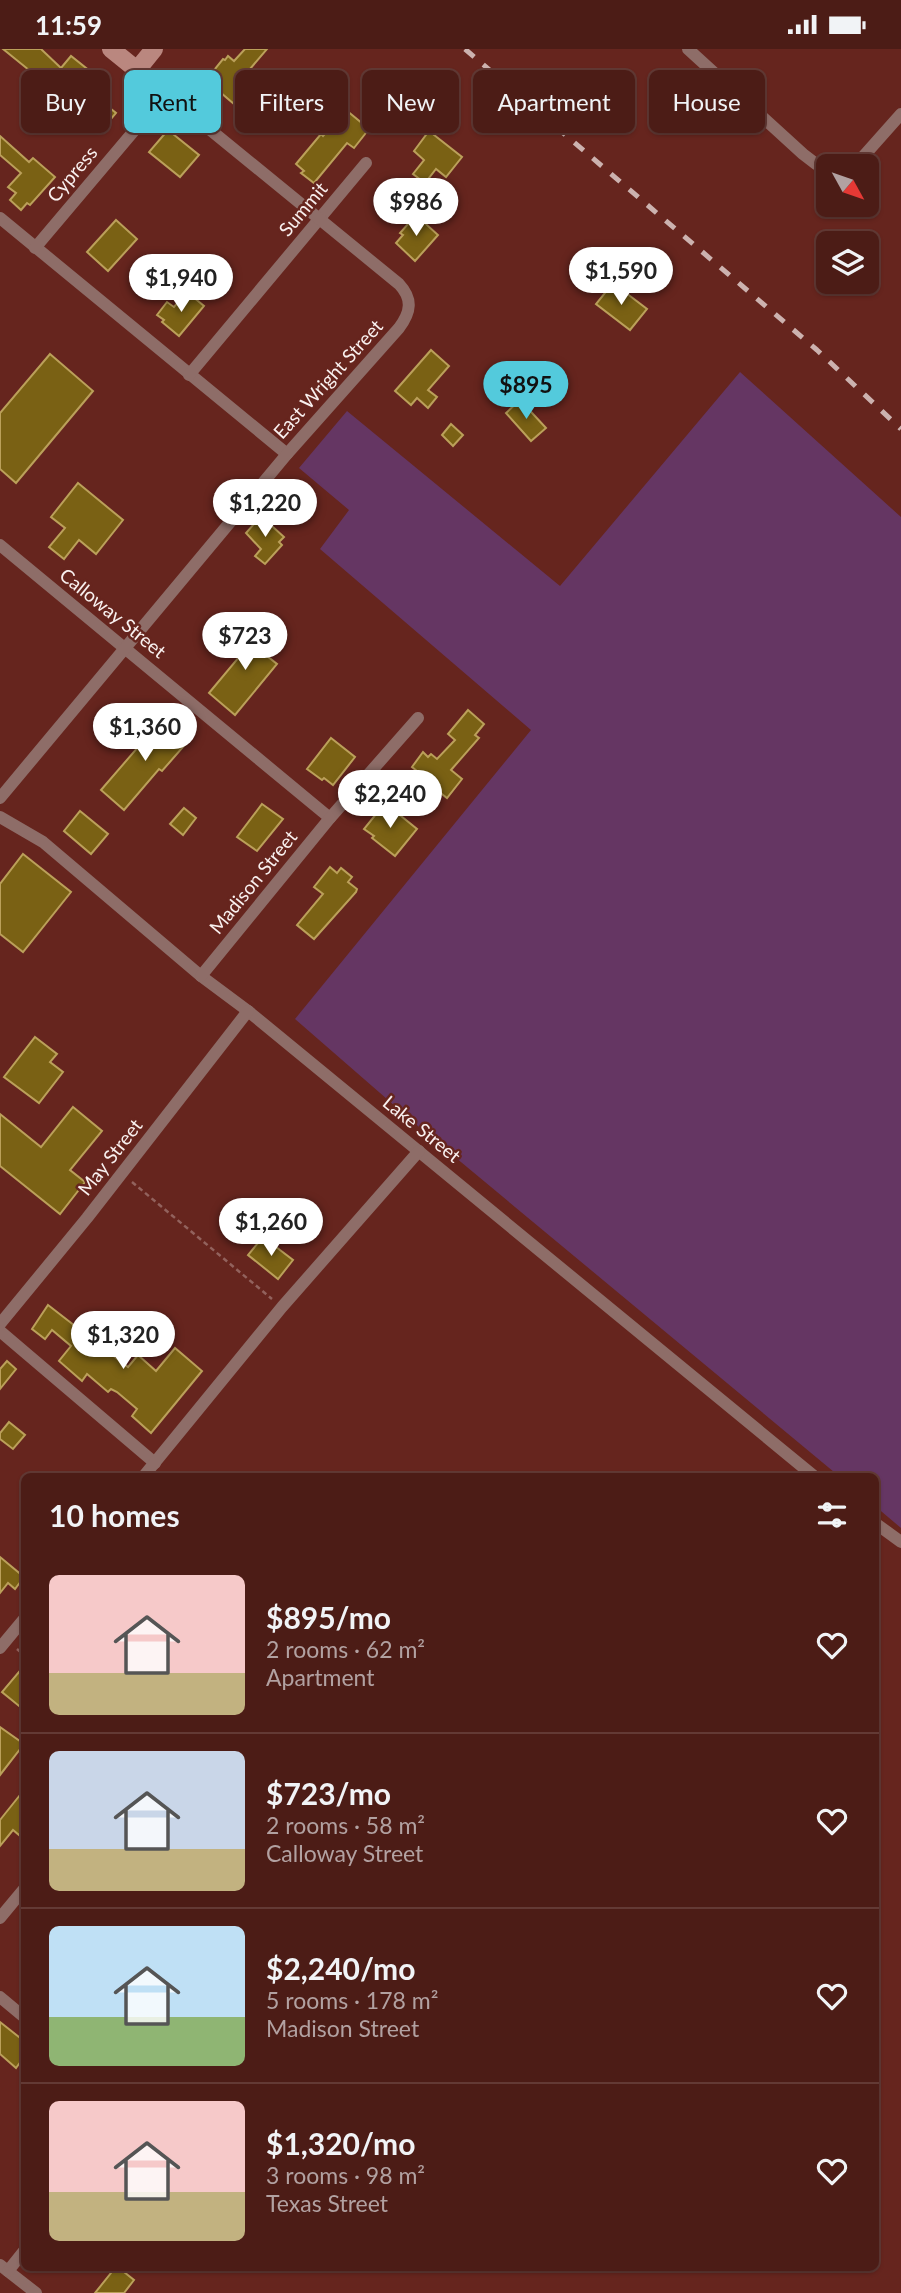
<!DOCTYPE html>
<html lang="en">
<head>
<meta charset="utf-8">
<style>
  :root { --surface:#4c1c16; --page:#562923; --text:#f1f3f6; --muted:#b2a1a1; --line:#633a35; --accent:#53cadc }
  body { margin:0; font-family:Lato,sans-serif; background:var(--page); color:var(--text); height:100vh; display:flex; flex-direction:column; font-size:26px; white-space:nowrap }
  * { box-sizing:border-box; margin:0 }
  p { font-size:23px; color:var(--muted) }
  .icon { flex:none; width:38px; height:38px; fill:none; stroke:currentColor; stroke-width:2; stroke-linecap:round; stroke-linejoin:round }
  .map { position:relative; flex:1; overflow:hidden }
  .details { position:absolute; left:21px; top:1424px; width:858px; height:798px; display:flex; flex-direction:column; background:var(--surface); border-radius:10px; box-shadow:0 2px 5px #0004,0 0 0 2px var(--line) }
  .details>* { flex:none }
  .banner { position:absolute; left:21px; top:21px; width:859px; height:63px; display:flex; gap:14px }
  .needle { width:46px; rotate:130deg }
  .tools { position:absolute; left:816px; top:105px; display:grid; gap:14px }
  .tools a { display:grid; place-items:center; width:63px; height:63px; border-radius:10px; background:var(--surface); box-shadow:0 2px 5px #0004,0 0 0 2px var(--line); font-size:35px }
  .price { position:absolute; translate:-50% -60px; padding:0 16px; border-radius:24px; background:#fff; color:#222; font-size:23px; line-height:46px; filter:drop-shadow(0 2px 4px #0008) }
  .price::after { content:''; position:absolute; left:50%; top:42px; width:21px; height:16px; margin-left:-10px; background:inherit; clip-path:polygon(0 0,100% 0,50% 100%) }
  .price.on { background:var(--accent); color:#111 }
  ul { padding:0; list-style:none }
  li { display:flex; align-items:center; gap:21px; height:175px; padding:0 28px }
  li+li { border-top:2px solid var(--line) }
  li span { display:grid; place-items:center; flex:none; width:196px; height:140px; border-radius:10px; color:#555 }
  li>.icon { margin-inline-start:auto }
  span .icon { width:84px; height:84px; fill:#fffc; stroke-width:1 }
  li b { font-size:30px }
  h2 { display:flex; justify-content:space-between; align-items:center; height:84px; padding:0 28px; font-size:30px }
  .chip { padding:0 24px; border-radius:10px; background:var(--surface); box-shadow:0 2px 5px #0004,0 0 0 2px var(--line); font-size:24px; line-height:63px }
  .chip.on { background:var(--accent); color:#111 }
  .status { display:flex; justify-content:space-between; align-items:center; height:49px; padding:0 35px; background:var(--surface); direction:ltr }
  .status svg { height:19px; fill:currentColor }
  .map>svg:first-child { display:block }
  .green { fill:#653663 }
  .building { fill:#7a6114; stroke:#bba05a; stroke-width:2 }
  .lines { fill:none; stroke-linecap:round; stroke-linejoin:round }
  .path { stroke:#92625d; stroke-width:2.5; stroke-dasharray:5 3.5; stroke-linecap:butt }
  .street { stroke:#8e6d68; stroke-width:12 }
  .secondary { stroke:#ba877f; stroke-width:18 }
  .rail { stroke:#ccb2af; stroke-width:5; stroke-dasharray:12 12; stroke-linecap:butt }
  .labels { text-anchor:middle; stroke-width:5; stroke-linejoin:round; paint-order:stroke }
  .street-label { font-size:19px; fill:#f9f0ef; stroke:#66251e }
</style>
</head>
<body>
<div class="status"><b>11:59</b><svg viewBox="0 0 49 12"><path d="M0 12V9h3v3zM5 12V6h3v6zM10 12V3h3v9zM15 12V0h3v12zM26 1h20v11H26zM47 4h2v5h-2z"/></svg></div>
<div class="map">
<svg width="901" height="2244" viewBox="0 0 901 2244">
  <rect width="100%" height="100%" fill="#66251e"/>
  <polygon class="green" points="740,323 901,468 901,1479 875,1457 875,1428 840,1428 426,1084 295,970 531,681 320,500 349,461 299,419 347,362 560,537"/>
  <g class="building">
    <polygon points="3,0 41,0 61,19 71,7 91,23 80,36 85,40 77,48 47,23 40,30"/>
    <polygon points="245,0 267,0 244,27 278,55 266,70 239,48 234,55 206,31 223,10 225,11 228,7 234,12"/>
    <polygon points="667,23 691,43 674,64 650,44"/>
    <polygon points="101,52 116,64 100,83 86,71"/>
    <polygon points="346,61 369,80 354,99 347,94 314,134 301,124 304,122 296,115 321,85 323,87"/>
    <polygon points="168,81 199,106 180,128 149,103"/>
    <polygon points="429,82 462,108 446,128 436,120 425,134 413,125 424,111 414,102"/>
    <polygon points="0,87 29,113 33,109 55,128 30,156 27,154 21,161 10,151 16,144 8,138 21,124 0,106"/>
    <polygon points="416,166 438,186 415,212 396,194 403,186 400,184"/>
    <polygon points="116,171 137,190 108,222 87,203"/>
    <polygon points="613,234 647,260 630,281 596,255"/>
    <polygon points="187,243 204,257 179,287 162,273 164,271 157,266 167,253 174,258"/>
    <polygon points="431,301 449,317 428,341 437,348 428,359 417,349 411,356 395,342"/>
    <polygon points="50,305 93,342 16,434 0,420 0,364"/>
    <polygon points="520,351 546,379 531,392 506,364"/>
    <polygon points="451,375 463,386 453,397 442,386"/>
    <polygon points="78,434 123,471 96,505 79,491 64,510 49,498 65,479 51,468"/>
    <polygon points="261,467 284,488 279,493 282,496 265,515 255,507 261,500 246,484"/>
    <polygon points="242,581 254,590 261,581 272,590 262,603 277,615 235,666 209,644 245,601 233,591"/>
    <polygon points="468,661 484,675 475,686 479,689 451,721 462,730 447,749 415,724 417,722 412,718 423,703 428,708 431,705 437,710 455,691 448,685"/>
    <polygon points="164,668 189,691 162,722 159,720 124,761 101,741"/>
    <polygon points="331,689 355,708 333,736 324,729 322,731 307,720"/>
    <polygon points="385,754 417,780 395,807 372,789 374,787 364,780"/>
    <polygon points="262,755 283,770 257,802 237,788"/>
    <polygon points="184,759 196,769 183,786 170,775"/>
    <polygon points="80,762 108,785 91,805 64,782"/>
    <polygon points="23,805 71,843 23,903 0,885 0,835"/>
    <polygon points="330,818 337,824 341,819 352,828 348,833 357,840 356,843 314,890 297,876 323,845 314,838"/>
    <polygon points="35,988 57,1005 50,1013 63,1023 39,1054 4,1028"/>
    <polygon points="73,1058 102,1082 70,1121 85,1133 60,1165 0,1117 0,1065 41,1098"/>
    <polygon points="263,1188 293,1211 278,1230 248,1206"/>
    <polygon points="48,1256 128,1318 138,1306 156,1322 175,1299 202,1322 151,1384 132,1367 137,1360 117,1343 111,1340 108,1343 87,1325 82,1332 59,1312 71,1297 52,1281 45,1290 32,1280"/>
    <polygon points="7,1312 16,1320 0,1340 0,1320"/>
    <polygon points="9,1373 25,1386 13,1400 0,1390 0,1384"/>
    <polygon points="0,1508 24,1528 15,1540 8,1534 0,1544"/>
    <polygon points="24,1617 24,1661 2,1643"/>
    <polygon points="0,1678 24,1695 0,1726"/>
    <polygon points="24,1741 24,1780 19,1786 13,1781 0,1797 0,1771"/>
    <polygon points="0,1973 24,1992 24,2008 16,2019 0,2005"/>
    <polygon points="115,2219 119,2219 134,2231 124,2244 95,2244"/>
  </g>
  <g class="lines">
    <g class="path">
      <polyline points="132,1133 272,1250"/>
      <polyline points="17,1600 24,1606"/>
    </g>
    <g class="street">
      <polyline points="688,0 803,105 816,115 828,118"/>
      <polyline points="845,117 861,110 901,65"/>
      <polyline points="0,169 287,405"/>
      <polyline points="35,199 166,44"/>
      <polyline points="189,326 366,114"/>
      <polyline points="0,496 330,769"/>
      <path d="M0 749 287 405 399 279C411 263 413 250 399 235L137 21"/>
      <polyline points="0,768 43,793 201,927 248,962 815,1428"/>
      <polyline points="201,927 330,769 418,669"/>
      <polyline points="0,1275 87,1169 248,962"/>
      <polyline points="0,1282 155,1414"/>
      <polyline points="143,1428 282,1258 419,1102"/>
      <polyline points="875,1474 901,1493"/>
      <polyline points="0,1599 24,1570"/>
      <polyline points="0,1869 24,1840"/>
      <polyline points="0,1948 24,1968"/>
      <polyline points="0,2216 36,2244"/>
      <polyline points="8,2222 24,2202"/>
    </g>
    <polyline class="secondary" points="111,0 137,21 154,0"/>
    <polyline class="rail" points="465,0 817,301 901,380"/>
  </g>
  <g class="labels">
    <g class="street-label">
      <text transform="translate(72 125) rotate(-50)" y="7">Cypress</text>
      <text transform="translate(303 160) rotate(-50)" y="7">Summit</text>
      <text transform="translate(328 330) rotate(-48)" y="7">East Wright Street</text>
      <text transform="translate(113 564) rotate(39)" y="7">Calloway Street</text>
      <text transform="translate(253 833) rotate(-51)" y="7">Madison Street</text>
      <text transform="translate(422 1080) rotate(39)" y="7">Lake Street</text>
      <text transform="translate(110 1108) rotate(-52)" y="7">May Street</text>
    </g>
  </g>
</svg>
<div class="tools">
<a><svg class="needle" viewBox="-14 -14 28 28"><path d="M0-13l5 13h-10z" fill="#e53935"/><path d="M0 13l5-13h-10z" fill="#b2a1a1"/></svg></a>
<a><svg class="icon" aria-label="layers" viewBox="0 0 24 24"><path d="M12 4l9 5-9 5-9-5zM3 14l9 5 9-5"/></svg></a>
</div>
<b class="price" style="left:416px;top:189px">$986</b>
<b class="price" style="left:621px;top:258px">$1,590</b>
<b class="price" style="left:181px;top:265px">$1,940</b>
<b class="price on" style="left:526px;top:372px">$895</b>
<b class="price" style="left:265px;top:490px">$1,220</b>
<b class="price" style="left:245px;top:623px">$723</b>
<b class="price" style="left:145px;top:714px">$1,360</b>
<b class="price" style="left:390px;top:781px">$2,240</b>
<b class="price" style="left:271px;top:1209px">$1,260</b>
<b class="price" style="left:123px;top:1322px">$1,320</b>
<div class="banner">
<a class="chip">Buy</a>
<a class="chip on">Rent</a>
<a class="chip">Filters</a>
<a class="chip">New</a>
<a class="chip">Apartment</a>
<a class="chip">House</a>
</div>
<section class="details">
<h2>10 homes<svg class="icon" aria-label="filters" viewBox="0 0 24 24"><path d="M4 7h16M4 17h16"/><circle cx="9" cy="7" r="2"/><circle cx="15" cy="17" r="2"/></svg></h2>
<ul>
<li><span style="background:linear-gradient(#f6c9c9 70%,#c2b280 0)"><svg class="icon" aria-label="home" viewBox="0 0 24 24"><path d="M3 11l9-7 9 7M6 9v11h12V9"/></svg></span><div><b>$895/mo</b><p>2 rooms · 62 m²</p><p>Apartment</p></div><svg class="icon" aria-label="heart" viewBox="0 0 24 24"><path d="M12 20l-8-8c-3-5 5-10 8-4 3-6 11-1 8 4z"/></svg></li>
<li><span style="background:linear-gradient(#c9d6e8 70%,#c2b280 0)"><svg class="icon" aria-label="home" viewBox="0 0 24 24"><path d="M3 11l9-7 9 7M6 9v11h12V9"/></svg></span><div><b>$723/mo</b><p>2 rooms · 58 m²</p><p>Calloway Street</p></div><svg class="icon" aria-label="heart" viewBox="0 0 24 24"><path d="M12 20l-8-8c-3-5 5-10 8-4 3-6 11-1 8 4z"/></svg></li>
<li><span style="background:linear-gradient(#bfe0f5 65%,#8fb573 0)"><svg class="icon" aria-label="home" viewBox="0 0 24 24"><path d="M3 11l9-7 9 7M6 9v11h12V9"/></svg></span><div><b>$2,240/mo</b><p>5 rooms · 178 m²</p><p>Madison Street</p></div><svg class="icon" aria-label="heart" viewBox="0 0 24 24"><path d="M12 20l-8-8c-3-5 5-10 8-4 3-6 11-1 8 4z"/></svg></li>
<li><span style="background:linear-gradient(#f6c9c9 65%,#c2b280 0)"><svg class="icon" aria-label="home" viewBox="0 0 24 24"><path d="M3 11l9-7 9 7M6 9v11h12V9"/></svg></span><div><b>$1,320/mo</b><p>3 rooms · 98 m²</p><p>Texas Street</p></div><svg class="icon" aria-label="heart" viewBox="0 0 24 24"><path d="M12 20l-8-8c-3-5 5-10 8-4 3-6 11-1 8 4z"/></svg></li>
</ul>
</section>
</div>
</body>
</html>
